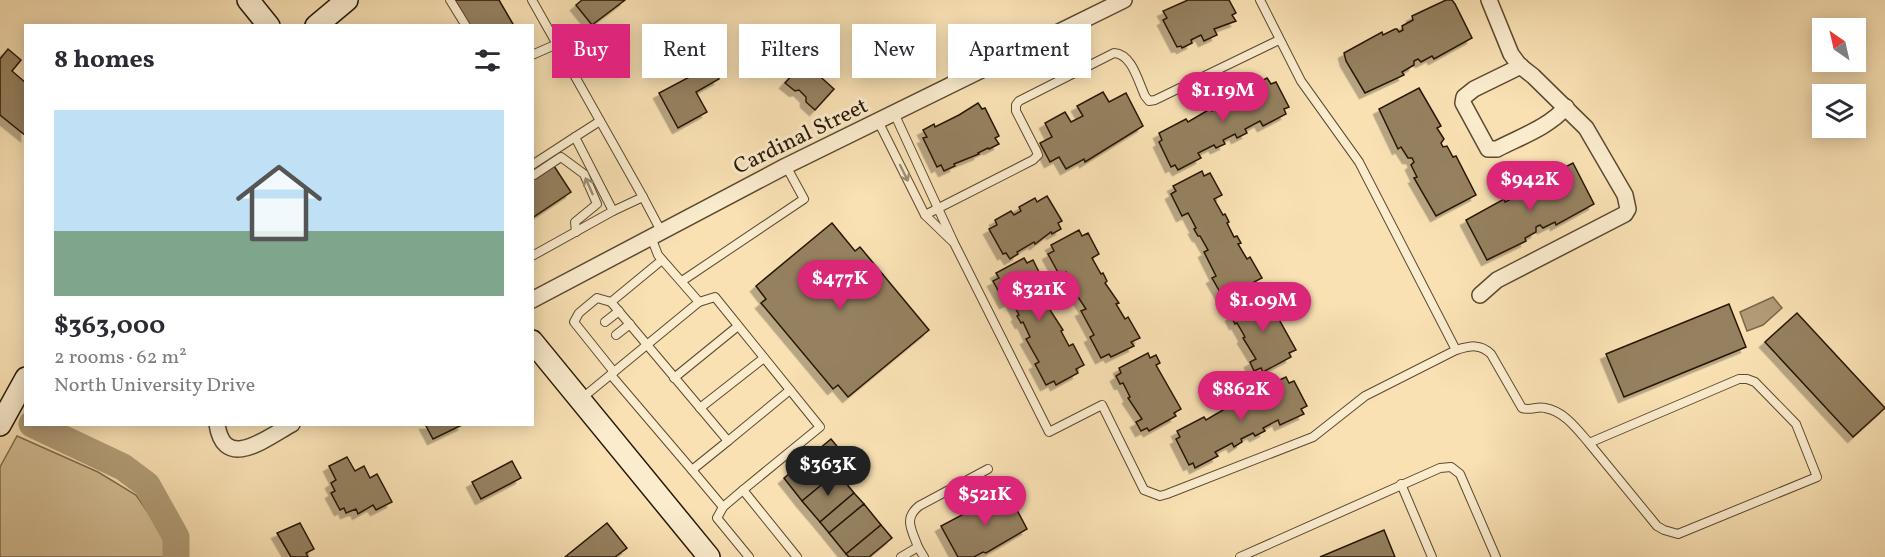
<!DOCTYPE html>
<html lang="en">
<head>
<meta charset="utf-8">
<style>
  :root { --surface:#fff; --page:#f2f2f3; --text:#2b2b33; --muted:#7c7c81; --accent:#db2777 }
  body { margin:0; font-family:Vollkorn,serif; background:var(--page); color:var(--text); height:100vh; display:flex; flex-direction:column; font-size:22px; white-space:nowrap }
  * { box-sizing:border-box; margin:0 }
  p { font-size:20px; color:var(--muted) }
  .icon { flex:none; width:33px; height:33px; fill:none; stroke:currentColor; stroke-width:2; stroke-linecap:round; stroke-linejoin:round }
  .map { position:relative; flex:1; overflow:hidden }
  .side { position:absolute; left:24px; top:24px; width:510px; height:402px; display:flex; flex-direction:column; background:var(--surface); border-radius:0px; box-shadow:0 3px 15px #0003 }
  .side>* { flex:none }
  .top-card { position:absolute; left:552px; top:24px; width:570px; height:54px; display:flex; gap:12px }
  .needle { width:39px; rotate:326deg }
  .fabs { position:absolute; left:1812px; top:18px; display:grid; gap:12px }
  .fabs a { display:grid; place-items:center; width:54px; height:54px; border-radius:0px; background:var(--surface); box-shadow:0 3px 15px #0003; font-size:30px }
  .price { position:absolute; translate:-50% -51px; padding:0 14px; border-radius:21px; background:var(--accent); color:#fff; font-size:20px; line-height:39px; filter:drop-shadow(0 2px 3px #0008) }
  .price::after { content:''; position:absolute; left:50%; top:36px; width:18px; height:14px; margin-left:-9px; background:inherit; clip-path:polygon(0 0,100% 0,50% 100%) }
  .price.selected { background:#222; color:#fff }
  ul { padding:0; list-style:none }
  li { display:grid; align-content:center; gap:12px; height:318px; padding:0 30px }
  li span { display:grid; place-items:center; height:186px; border-radius:0px; color:#555 }
  li>.icon { margin-inline-start:auto }
  span .icon { width:108px; height:108px; fill:#fffc; stroke-width:1 }
  li b { font-size:26px }
  h2 { display:flex; justify-content:space-between; align-items:center; height:72px; padding:0 30px; font-size:26px }
  .chip { padding:0 21px; border-radius:0px; background:var(--surface); box-shadow:0 3px 15px #0003; font-size:21px; line-height:54px }
  .chip.selected { background:var(--accent); color:#fff }
  .map>svg:first-child { display:block }
  .green { fill:#d5bf96; stroke:#7e6c4d; stroke-width:1.5 }
  .water { fill:#b29d78; stroke:#7b684a; stroke-width:1.5 }
  .lines { fill:none; stroke-linecap:round; stroke-linejoin:round }
  .river { stroke:#b29d78; stroke-width:27 }
  .building { fill:#958160; stroke:#281804; stroke-width:1.5; filter:url(#shadow) }
  .lane-casing { stroke:#5c4a30; stroke-width:10 }
  .street-casing { stroke:#5c4a30; stroke-width:18 }
  .secondary-casing { stroke:#281804; stroke-width:24 }
  .lane { stroke:#fbecce; stroke-width:8 }
  .street { stroke:#fbecce; stroke-width:15 }
  .secondary { stroke:#fbecce; stroke-width:21 }
  .oneway { stroke:#9c8d73 }
  .labels { text-anchor:middle; stroke-width:6; stroke-linejoin:round; paint-order:stroke }
  .street-label { font-size:22px; fill:#281804; stroke:#fbecce }
</style>
</head>
<body>
<div class="map">
<svg width="1885" height="557" viewBox="0 0 1885 557">
  <defs>
    <filter id="shadow"><feDropShadow dx="-5.5" dy="5.5" stdDeviation="0" flood-color="#0004"/></filter>
  </defs>
  <rect width="100%" height="100%" fill="#f9e1b4"/>
  <filter id="stains"><feTurbulence type="fractalNoise" baseFrequency=".00333" numOctaves="4"/><feColorMatrix values="0 0 0 0 .2 0 0 0 0 .09 0 0 0 0 .02 0 0 0 .5 -.17"/></filter>
  <radialGradient id="worn" r=".72"><stop offset=".6" stop-color="#630" stop-opacity="0"/><stop offset="1" stop-color="#630" stop-opacity=".3"/></radialGradient>
  <polygon class="green" points="17,436 98,472 136,495 162,533 169,550 169,557 0,557 0,467"/>
  <polygon class="water" points="1773,297 1782,308 1763,325 1747,331 1740,312"/>
  <g class="lines">
    <polyline class="river" points="32,424 123,467 147,485 176,537 176,557"/>
  </g>
  <g class="building">
    <polygon points="455,0 499,0 513,24 510,26 470,26"/>
    <polygon points="582,0 625,0 592,25 576,5"/>
    <polygon points="1188,0 1229,0 1236,13 1232,15 1236,21 1214,29 1217,35 1204,41 1201,35 1191,40 1192,43 1182,48 1181,46 1177,47 1163,20 1167,18 1163,11"/>
    <polygon points="1446,0 1452,0 1455,4 1472,38 1434,59 1432,56 1421,62 1418,59 1414,61 1414,65 1402,72 1404,75 1365,93 1346,61 1344,53 1382,32 1383,35 1395,29 1397,29 1399,32 1403,30 1402,26 1413,20 1412,16"/>
    <polygon points="8,49 21,60 12,71 26,83 26,136 0,115 0,59"/>
    <polygon points="804,62 834,89 815,110 806,102 806,97 799,90 795,91 785,83"/>
    <polygon points="712,65 719,79 696,92 707,112 678,128 659,93"/>
    <polygon points="1267,78 1271,84 1276,82 1289,107 1284,109 1286,114 1263,126 1260,121 1245,129 1247,133 1237,138 1235,134 1223,140 1225,144 1216,148 1214,145 1198,153 1201,158 1178,170 1175,165 1171,167 1159,142 1162,140 1159,133 1186,119 1188,122 1210,109 1212,111 1222,106 1221,104 1245,93 1244,90"/>
    <polygon points="1419,88 1441,126 1437,128 1444,139 1441,143 1443,147 1447,146 1453,157 1456,156 1476,195 1436,216 1414,178 1417,177 1411,165 1414,162 1412,158 1408,158 1401,147 1398,149 1379,109"/>
    <polygon points="1103,92 1109,102 1126,93 1143,126 1085,162 1084,159 1066,169 1059,157 1050,162 1040,143 1052,137 1045,123 1065,112 1071,122 1083,116 1077,106"/>
    <polygon points="978,103 982,109 985,108 999,136 995,138 999,144 989,149 988,148 978,153 979,154 954,164 955,166 944,171 941,165 937,167 923,138 927,137 923,130 934,124 935,127 959,115"/>
    <polygon points="1573,163 1594,204 1556,225 1555,222 1543,228 1540,225 1536,227 1536,232 1525,238 1526,241 1487,260 1466,220 1504,199 1505,202 1517,196 1521,198 1525,196 1524,192 1535,186 1534,183"/>
    <polygon points="554,166 571,192 532,218 532,172 537,178"/>
    <polygon points="1202,171 1204,176 1210,173 1222,195 1214,199 1223,215 1225,214 1229,222 1227,223 1234,237 1237,236 1241,243 1238,244 1247,259 1250,257 1262,278 1254,282 1256,286 1234,298 1232,294 1224,299 1212,278 1216,276 1204,252 1208,250 1200,236 1198,236 1194,229 1196,228 1188,213 1182,216 1171,194 1176,191 1173,186"/>
    <polygon points="1047,196 1062,221 1058,223 1061,229 1052,234 1051,232 1035,244 1034,242 1017,252 1018,254 1010,259 1006,253 1003,254 989,229 997,225 995,220 1011,211 1014,215 1021,211 1019,207 1035,198 1037,202"/>
    <polygon points="832,223 855,251 860,247 929,330 848,397 838,385 833,389 761,303 766,299 756,286"/>
    <polygon points="1079,230 1082,236 1088,233 1099,254 1092,258 1101,274 1103,273 1107,281 1105,283 1119,303 1116,304 1125,319 1128,317 1140,338 1131,342 1134,346 1111,357 1109,354 1101,358 1090,337 1094,335 1081,311 1086,309 1072,288 1074,287 1066,272 1060,276 1048,254 1054,251 1051,245"/>
    <polygon points="1024,258 1027,263 1033,260 1044,282 1037,286 1046,301 1048,301 1052,309 1050,310 1063,330 1061,331 1069,346 1073,344 1084,365 1076,369 1078,373 1056,385 1054,381 1046,385 1035,364 1039,362 1026,339 1030,337 1023,322 1021,323 1017,316 1019,315 1011,300 1005,303 993,281 999,278 996,273"/>
    <polygon points="1263,293 1265,298 1271,295 1275,303 1271,305 1296,350 1289,353 1291,357 1263,372 1261,368 1254,371 1250,362 1256,359 1243,338 1245,337 1237,323 1235,324 1231,316 1236,313 1234,308"/>
    <polygon points="1729,304 1746,347 1624,397 1606,354"/>
    <polygon points="1797,313 1885,408 1853,437 1765,342"/>
    <polygon points="1148,353 1150,358 1156,355 1160,363 1156,365 1181,409 1174,413 1176,416 1149,431 1147,428 1141,431 1136,422 1142,419 1128,398 1130,397 1123,383 1120,384 1116,376 1121,373 1119,368"/>
    <polygon points="1286,377 1289,383 1294,381 1307,406 1301,409 1304,414 1280,425 1278,420 1263,428 1265,431 1255,436 1253,433 1241,439 1242,442 1234,447 1232,443 1215,452 1218,456 1195,468 1193,463 1189,465 1176,439 1180,437 1177,431 1204,417 1206,420 1228,407 1230,409 1240,404 1239,402 1264,392 1262,388"/>
    <polygon points="425,424 464,424 433,439"/>
    <polygon points="831,439 850,462 802,501 784,478"/>
    <polygon points="347,457 355,471 364,466 370,478 377,474 392,502 376,510 373,505 358,514 356,509 346,513 344,508 340,510 331,493 335,491 331,483 336,480 329,466"/>
    <polygon points="512,461 521,478 481,499 472,482"/>
    <polygon points="837,472 854,493 820,522 802,501"/>
    <polygon points="1007,491 1027,529 986,553 983,552 974,557 958,557 941,526"/>
    <polygon points="854,493 864,504 829,533 820,522"/>
    <polygon points="864,504 881,525 846,554 829,533"/>
    <polygon points="300,523 314,549 306,553 308,557 291,557 277,533"/>
    <polygon points="607,523 627,548 615,557 565,557"/>
    <polygon points="881,525 892,538 869,557 849,557 846,554"/>
    <polygon points="1384,530 1395,557 1320,557"/>
  </g>
  <g class="lines">
    <defs>
      <g id="lane">
        <polyline points="450,0 466,26"/>
        <polyline points="532,0 643,197 613,211"/>
        <polyline points="532,55 557,44"/>
        <polyline points="894,113 954,243 1049,432 1102,405 1144,490 1160,496 1167,494 1313,437 1365,396 1456,350 1359,162 1301,81 1260,0"/>
        <polyline points="878,121 925,215 952,241"/>
        <polyline points="575,137 600,121"/>
        <polyline points="532,165 575,137 613,211 532,256"/>
        <polyline points="534,175 561,157 584,174 597,204 575,222 576,232"/>
        <polyline points="643,197 661,231"/>
        <path d="M925 215 1033 160 1038 155 1036 150 1016 111V105L1019 101 1114 53C1132 54 1138 81 1145 96L1149 101 1155 100 1279 40"/>
        <polyline points="682,281 804,199 786,166"/>
        <polyline points="699,302 715,297 820,427 743,490"/>
        <polyline points="605,322 619,311"/>
        <polyline points="616,335 630,324"/>
        <path d="M1456 350C1470 346 1480 343 1491 354L1522 408C1530 411 1537 406 1545 408 1564 411 1577 429 1589 443L1739 379H1747L1755 382 1796 424 1817 477 1678 534 1664 530 1657 526 1589 443"/>
        <polyline points="614,372 574,322 579,313 597,298 611,302 662,260"/>
        <polyline points="611,375 692,470 728,441 611,302"/>
        <polyline points="674,378 738,326"/>
        <polyline points="581,399 699,302 658,255 651,237"/>
        <polyline points="700,408 764,358"/>
        <polyline points="728,441 790,390"/>
        <polyline points="692,470 723,507 717,518 749,557"/>
        <polyline points="1401,484 1432,557"/>
        <polyline points="723,507 743,490 797,557"/>
        <polyline points="918,547 924,557"/>
        <path d="M901 557 918 547C912 530 903 519 919 506L988 469"/>
        <polyline points="1240,557 1440,468 1451,467 1460,474 1496,557"/>
      </g>
      <g id="street">
        <path d="M1521 66 1474 89 1464 97 1463 103 1488 149H1497C1520 137 1549 127 1566 107"/>
        <polyline points="1480,295 1497,280 1625,214 1628,209 1625,195 1586,128 1533,76 1519,65 1511,54 1489,0"/>
        <polyline points="532,300 786,166 1124,0"/>
        <path d="M217 424C224 473 268 437 292 424"/>
      </g>
      <g id="secondary">
        <polyline points="248,0 269,26"/>
        <polyline points="316,26 347,0"/>
        <polyline points="532,341 709,557"/>
        <polyline points="0,425 26,378"/>
      </g>
    </defs>
    <use href="#lane" class="lane-casing"/>
    <use href="#street" class="street-casing"/>
    <use href="#secondary" class="secondary-casing"/>
    <use href="#lane" class="lane"/>
    <use href="#street" class="street"/>
    <use href="#secondary" class="secondary"/>
  </g>
  <defs><path id="oneway-shaft" d="M-6 0H5M1.5-3L5.5 0L1.5 3" fill="none" stroke-width="1.6" stroke-linecap="round" stroke-linejoin="round" transform="scale(1.5)"/></defs>
  <g class="oneway">
    <use href="#oneway-shaft" transform="translate(904 173) rotate(64)"/>
    <use href="#oneway-shaft" transform="translate(589 186) rotate(-114)"/>
  </g>
  <g class="labels">
    <g class="street-label">
      <text transform="translate(800 135) rotate(-26)" y="8">Cardinal Street</text>
    </g>
  </g>
  <rect width="100%" height="100%" filter="url(#stains)"/>
  <rect width="100%" height="100%" fill="url(#worn)"/>
</svg>
<div class="fabs">
<a><svg class="needle" viewBox="-14 -14 28 28"><path d="M0-13l5 13h-10z" fill="#e53935"/><path d="M0 13l5-13h-10z" fill="#7c7c81"/></svg></a>
<a><svg class="icon" aria-label="layers" viewBox="0 0 24 24"><path d="M12 4l9 5-9 5-9-5zM3 14l9 5 9-5"/></svg></a>
</div>
<b class="price" style="left:1223px;top:123px">$1.19M</b>
<b class="price" style="left:1530px;top:212px">$942K</b>
<b class="price" style="left:840px;top:311px">$477K</b>
<b class="price" style="left:1039px;top:322px">$321K</b>
<b class="price" style="left:1263px;top:333px">$1.09M</b>
<b class="price" style="left:1241px;top:422px">$862K</b>
<b class="price selected" style="left:828px;top:497px">$363K</b>
<b class="price" style="left:985px;top:527px">$521K</b>
<div class="top-card">
<a class="chip selected">Buy</a>
<a class="chip">Rent</a>
<a class="chip">Filters</a>
<a class="chip">New</a>
<a class="chip">Apartment</a>
</div>
<section class="side">
<h2>8 homes<svg class="icon" aria-label="filters" viewBox="0 0 24 24"><path d="M4 7h16M4 17h16"/><circle cx="9" cy="7" r="2"/><circle cx="15" cy="17" r="2"/></svg></h2>
<ul>
<li><span style="background:linear-gradient(#bfe0f5 65%,#7fa58c 0)"><svg class="icon" aria-label="home" viewBox="0 0 24 24"><path d="M3 11l9-7 9 7M6 9v11h12V9"/></svg></span><div><b>$363,000</b><p>2 rooms · 62 m²</p><p>North University Drive</p></div></li>
</ul>
</section>
</div>
</body>
</html>
